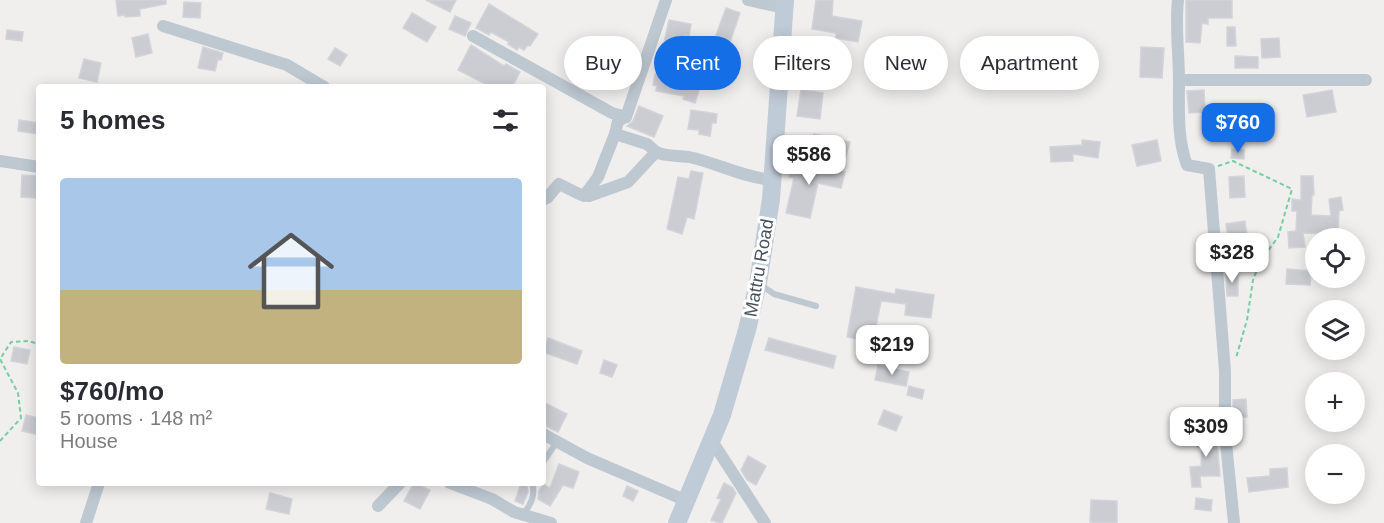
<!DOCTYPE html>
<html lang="en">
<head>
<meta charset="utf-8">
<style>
  :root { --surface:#fff; --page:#f2f2f3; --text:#2b2b33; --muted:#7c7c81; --accent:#146ee5 }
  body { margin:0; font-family:Arial,sans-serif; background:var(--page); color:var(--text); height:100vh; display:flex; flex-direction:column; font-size:22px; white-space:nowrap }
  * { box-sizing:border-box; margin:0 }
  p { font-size:20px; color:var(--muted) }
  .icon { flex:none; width:33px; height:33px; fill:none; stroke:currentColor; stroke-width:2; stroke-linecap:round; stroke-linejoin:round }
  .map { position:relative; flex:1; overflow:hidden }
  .sheet { position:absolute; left:36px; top:84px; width:510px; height:402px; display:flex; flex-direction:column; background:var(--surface); border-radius:6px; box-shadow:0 3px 15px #0003 }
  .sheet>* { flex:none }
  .banner { position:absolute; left:564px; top:36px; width:570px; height:54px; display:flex; gap:12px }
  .tools { position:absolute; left:1305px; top:228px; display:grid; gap:12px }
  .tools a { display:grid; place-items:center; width:60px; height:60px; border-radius:50%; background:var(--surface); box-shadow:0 3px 15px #0003; font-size:30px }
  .price { position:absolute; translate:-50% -51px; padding:0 14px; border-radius:12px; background:#fff; color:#222; font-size:20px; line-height:39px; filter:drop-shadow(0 2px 3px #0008) }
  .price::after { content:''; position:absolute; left:50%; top:36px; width:18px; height:14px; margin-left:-9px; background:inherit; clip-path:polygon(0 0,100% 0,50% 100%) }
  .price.selected { background:var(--accent); color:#fff }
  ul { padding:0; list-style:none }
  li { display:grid; align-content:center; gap:12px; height:318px; padding:0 24px }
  li span { display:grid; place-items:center; height:186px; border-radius:6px; color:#555 }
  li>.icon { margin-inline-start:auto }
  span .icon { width:108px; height:108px; fill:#fffc; stroke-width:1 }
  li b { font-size:26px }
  h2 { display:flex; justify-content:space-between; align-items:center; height:72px; padding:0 24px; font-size:26px }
  .tag { padding:0 21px; border-radius:27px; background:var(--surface); box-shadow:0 3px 15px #0003; font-size:21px; line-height:54px }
  .tag.selected { background:var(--accent); color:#fff }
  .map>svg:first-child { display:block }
  .building { fill:#cbcdd3; stroke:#d2d4da; stroke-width:1.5 }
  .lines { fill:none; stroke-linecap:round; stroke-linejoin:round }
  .path { stroke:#72cfa1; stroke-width:2; stroke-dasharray:4.5 3; stroke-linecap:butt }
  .lane { stroke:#bec8d1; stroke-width:6 }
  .street { stroke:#bec8d1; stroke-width:12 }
  .secondary { stroke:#c0cbd8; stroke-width:18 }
  .labels { text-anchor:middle; stroke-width:6; stroke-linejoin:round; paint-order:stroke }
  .street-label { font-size:18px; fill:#46515c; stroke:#fff }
</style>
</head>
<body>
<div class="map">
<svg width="1384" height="523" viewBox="0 0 1384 523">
  <rect width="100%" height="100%" fill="#f1eeee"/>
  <g class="building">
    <polygon points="116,0 166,0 166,4 140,9 140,16 125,17 125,15 118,16"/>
    <polygon points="426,0 456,0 450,12"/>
    <polygon points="816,0 833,0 832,16 862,21 858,42 836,38 836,33 812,29"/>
    <polygon points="1186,0 1232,0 1232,18 1208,18 1208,24 1202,23 1200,43 1186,42"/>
    <polygon points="184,2 201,3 200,18 183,17"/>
    <polygon points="489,4 538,34 530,46 528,45 524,50 519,47 517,50 508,44 509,42 491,32 489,35 476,28"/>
    <polygon points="726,8 740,13 715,85 702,80 695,103 683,99 684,96 656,91 657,86 653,85 655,74 659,75 660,69 691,75 694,64 704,68"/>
    <polygon points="412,13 436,27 427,42 403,28"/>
    <polygon points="455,16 471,23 465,36 449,29"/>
    <polygon points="669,20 691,24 689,36 685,35 683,47 664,43"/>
    <polygon points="1227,27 1235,27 1236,46 1227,46"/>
    <polygon points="7,30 23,32 22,41 6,39"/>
    <polygon points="148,34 152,53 136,57 132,38"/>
    <polygon points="1279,38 1280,57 1262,58 1261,39"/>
    <polygon points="471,45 504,66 506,64 520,72 512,87 491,87 458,70"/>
    <polygon points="203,47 223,53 221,60 218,59 215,71 198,68"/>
    <polygon points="1141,47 1164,48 1162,78 1140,77"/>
    <polygon points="335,48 347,55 340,66 328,59"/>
    <polygon points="1235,56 1258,57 1258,68 1235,68"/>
    <polygon points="84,59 101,63 97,82 79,78"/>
    <polygon points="801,90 823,93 820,119 797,116"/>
    <polygon points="1204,90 1205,112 1189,113 1187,91"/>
    <polygon points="1332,90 1336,112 1307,117 1303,95"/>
    <polygon points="639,106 663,116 654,137 627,126 633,121"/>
    <polygon points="691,110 717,114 716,123 712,123 710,136 699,134 699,130 688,129"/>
    <polygon points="19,120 39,123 39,134 18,131"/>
    <polygon points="814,134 850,142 846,156 811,147"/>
    <polygon points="1082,140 1100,142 1098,158 1073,154 1073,161 1051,162 1050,147 1082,145"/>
    <polygon points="1157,140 1161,161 1137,166 1132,145"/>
    <polygon points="1232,149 1244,150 1244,159 1231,158"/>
    <polygon points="792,161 845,172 841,188 818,183 810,218 786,213 794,178 789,177"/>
    <polygon points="691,171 703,173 694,219 687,217 682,234 667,229 678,177 689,179"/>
    <polygon points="22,175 38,176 39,196 37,196 36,198 21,197"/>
    <polygon points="1244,176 1245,197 1230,198 1229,177"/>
    <polygon points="1301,176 1313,176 1314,195 1312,195 1311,215 1331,216 1329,199 1341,197 1343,210 1339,211 1338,234 1303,233 1305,247 1289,248 1288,232 1296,231 1297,211 1292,211 1292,199 1301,200"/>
    <polygon points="1245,221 1248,243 1229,245 1226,224"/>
    <polygon points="1287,269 1311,271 1310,285 1286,284"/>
    <polygon points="1226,273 1238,273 1238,296 1227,296"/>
    <polygon points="856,287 895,294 896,289 934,295 931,318 905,315 906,304 881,301 873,342 847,337"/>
    <polygon points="548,338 582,351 577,364 543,352"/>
    <polygon points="769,338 836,356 833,368 765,350"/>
    <polygon points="14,347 30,350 27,364 11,361"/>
    <polygon points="604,360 617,365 612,377 600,373"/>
    <polygon points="878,365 909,372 906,386 875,380"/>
    <polygon points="909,386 924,390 922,399 907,395"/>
    <polygon points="1246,399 1247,417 1233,418 1233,400"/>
    <polygon points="543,402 567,414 558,432 543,424"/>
    <polygon points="884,410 902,417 896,431 878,424"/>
    <polygon points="26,415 39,418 39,435 22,431"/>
    <polygon points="1216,431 1220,476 1200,476 1201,487 1192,487 1190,467 1201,466 1202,446 1197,447 1196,433"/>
    <polygon points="748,456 766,466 756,485 747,480 741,470"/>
    <polygon points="559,464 579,472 573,488 563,485 550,506 538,499 539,491 543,484 550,488"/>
    <polygon points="1287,468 1288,487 1249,492 1247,478 1270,476 1270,469"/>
    <polygon points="414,483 430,490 420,509 404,501"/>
    <polygon points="724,483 732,487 736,493 722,523 719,523 711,520 721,499 717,498"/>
    <polygon points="521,484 527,486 528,492 523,504 515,501"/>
    <polygon points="627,486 638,491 633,501 623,496"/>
    <polygon points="270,493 292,499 289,514 266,509"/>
    <polygon points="1196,498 1212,500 1211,511 1195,509"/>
    <polygon points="1091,500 1117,501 1117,523 1090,522"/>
  </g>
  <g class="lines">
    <g class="path">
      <polyline points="1218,166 1233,161 1292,189 1278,237 1260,262 1253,280 1247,320 1236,358"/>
      <polyline points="0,441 21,418 18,393 0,359 11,342 28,341 39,344"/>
    </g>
    <g class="lane">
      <polyline points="761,285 774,294 816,306"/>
      <polyline points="543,462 557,442"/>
      <path d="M523 514C531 505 536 495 532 483"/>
    </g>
    <g class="street">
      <polyline points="748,0 784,8"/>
      <path d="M1178 0C1175 27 1179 54 1179 80 1179 108 1177 139 1187 165L1209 169 1225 371V433L1234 523"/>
      <polyline points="163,26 287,65 324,87"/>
      <polyline points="473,36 612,113 626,117 618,121 615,134 647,144 656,152"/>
      <polyline points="1179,80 1366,80"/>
      <polyline points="626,117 666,0"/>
      <polyline points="0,161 39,167"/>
      <polyline points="584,196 598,177 615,134"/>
      <path d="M543 200 547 198 559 184 579 194 589 196 628 182 656 152C667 157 677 155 689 157 717 163 742 177 772 180"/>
      <polyline points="543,434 587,458 687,501"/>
      <polyline points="712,441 765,523"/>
      <polyline points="450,483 492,499 514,512 551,523"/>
      <polyline points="378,506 400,483"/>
      <polyline points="86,523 99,483"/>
    </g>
    <polyline class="secondary" points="677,523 722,415 747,330 758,283 771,199 785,0"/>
  </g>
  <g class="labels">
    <g class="street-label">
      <text transform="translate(759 268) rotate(-80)" y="6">Mattru Road</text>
    </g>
  </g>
</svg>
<div class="tools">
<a><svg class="icon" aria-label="locate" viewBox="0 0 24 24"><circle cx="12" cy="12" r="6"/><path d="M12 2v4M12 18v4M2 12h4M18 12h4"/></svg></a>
<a><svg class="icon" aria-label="layers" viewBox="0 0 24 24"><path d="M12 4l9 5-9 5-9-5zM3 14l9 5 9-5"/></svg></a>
<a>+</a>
<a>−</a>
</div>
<b class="price selected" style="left:1238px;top:154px">$760</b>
<b class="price" style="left:809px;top:186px">$586</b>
<b class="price" style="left:1232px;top:284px">$328</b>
<b class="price" style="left:892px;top:376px">$219</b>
<b class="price" style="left:1206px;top:458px">$309</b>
<div class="banner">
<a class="tag">Buy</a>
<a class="tag selected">Rent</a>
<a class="tag">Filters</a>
<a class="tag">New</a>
<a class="tag">Apartment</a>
</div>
<section class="sheet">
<h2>5 homes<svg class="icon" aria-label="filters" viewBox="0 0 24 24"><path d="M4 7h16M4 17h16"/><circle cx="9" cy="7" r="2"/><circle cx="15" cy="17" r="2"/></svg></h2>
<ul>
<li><span style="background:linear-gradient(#a9c7e8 60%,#c2b280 0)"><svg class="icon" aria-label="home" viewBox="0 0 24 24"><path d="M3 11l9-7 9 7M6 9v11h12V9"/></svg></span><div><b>$760/mo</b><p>5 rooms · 148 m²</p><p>House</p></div></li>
</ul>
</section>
</div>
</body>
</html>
